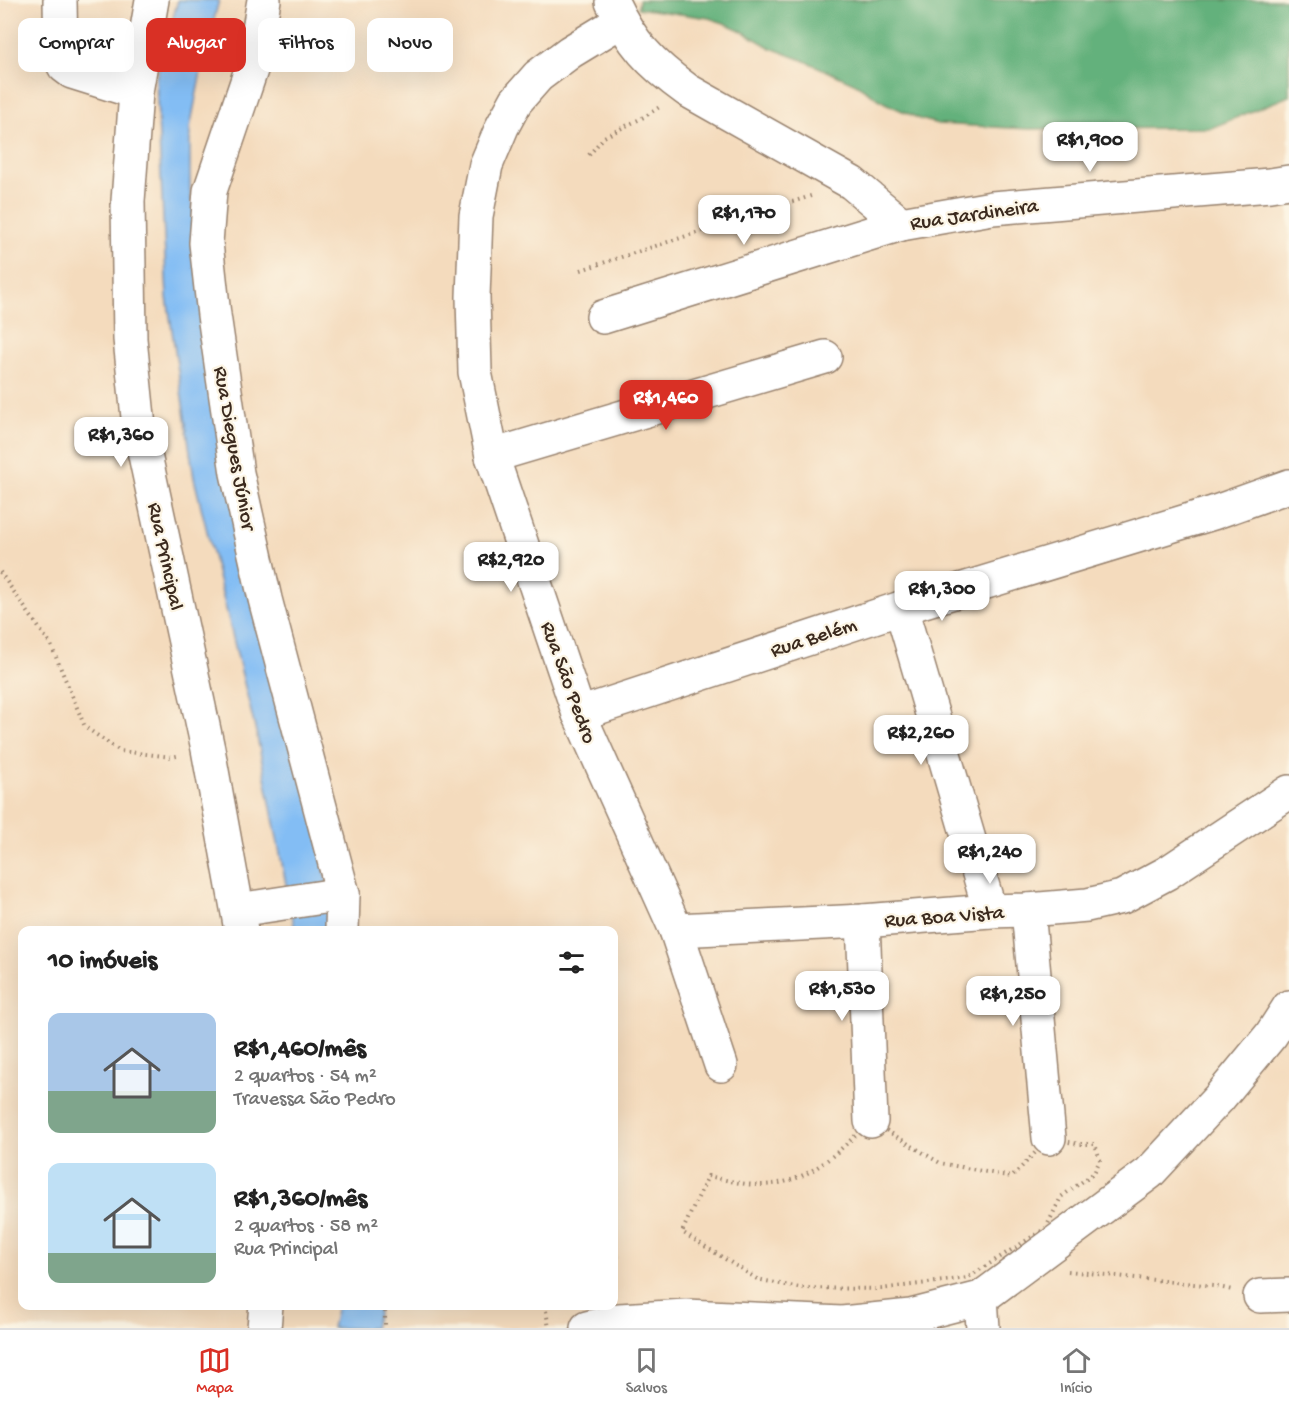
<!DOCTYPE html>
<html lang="pt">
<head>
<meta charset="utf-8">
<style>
  :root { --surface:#fff; --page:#f6f6f6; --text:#222; --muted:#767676; --line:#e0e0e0; --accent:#d93025 }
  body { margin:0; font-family:"Gochi Hand",sans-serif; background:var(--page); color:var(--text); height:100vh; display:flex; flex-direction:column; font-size:22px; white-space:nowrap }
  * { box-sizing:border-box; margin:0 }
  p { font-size:20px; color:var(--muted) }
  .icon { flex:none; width:33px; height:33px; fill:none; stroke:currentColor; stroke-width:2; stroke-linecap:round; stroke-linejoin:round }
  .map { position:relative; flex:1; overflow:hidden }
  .details { position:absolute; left:18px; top:926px; width:600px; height:384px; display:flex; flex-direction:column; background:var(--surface); border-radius:12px; box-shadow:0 6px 24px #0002 }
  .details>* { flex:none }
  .hud { position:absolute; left:18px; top:18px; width:600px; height:54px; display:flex; gap:12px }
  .price { position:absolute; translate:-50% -51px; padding:0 14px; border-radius:12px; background:#fff; color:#222; font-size:20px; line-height:39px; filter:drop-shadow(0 2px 3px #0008) }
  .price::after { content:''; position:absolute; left:50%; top:36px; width:18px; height:14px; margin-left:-9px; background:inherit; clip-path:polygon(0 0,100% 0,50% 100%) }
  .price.current { background:var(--accent); color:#fff }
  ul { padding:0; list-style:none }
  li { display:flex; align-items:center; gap:18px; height:150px; padding:0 30px }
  li span { display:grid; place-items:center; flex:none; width:168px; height:120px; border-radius:12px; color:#555 }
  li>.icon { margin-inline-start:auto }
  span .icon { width:72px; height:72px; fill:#fffc; stroke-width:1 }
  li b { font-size:26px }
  h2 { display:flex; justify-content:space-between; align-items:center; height:72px; padding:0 30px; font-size:26px }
  .chip { padding:0 21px; border-radius:12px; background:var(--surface); box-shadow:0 6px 24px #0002; font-size:21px; line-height:54px }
  .chip.current { background:var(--accent); color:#fff }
  .tabs { display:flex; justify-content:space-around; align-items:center; height:84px; border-top:2px solid var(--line); background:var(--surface); font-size:16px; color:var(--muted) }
  .tabs a { display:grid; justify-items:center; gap:3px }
  .tabs .current { color:var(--accent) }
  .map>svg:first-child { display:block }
  .forest { fill:#63b17b; stroke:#4f6e4c; stroke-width:1.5 }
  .water { fill:#83bdf4; stroke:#5f7489; stroke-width:1.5 }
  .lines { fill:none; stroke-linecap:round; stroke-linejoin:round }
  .minor-casing { stroke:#98826e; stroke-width:36 }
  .path { stroke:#98826e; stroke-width:4; stroke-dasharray:1.5 4.5; stroke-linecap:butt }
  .minor { stroke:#fff; stroke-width:33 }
  .labels { text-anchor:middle; stroke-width:4.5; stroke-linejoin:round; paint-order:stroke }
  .street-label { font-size:21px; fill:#3b2a1e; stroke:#fcf5e5 }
</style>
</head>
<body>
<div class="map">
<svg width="1289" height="1328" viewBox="0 0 1289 1328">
  <rect width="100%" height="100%" fill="#fcf5e5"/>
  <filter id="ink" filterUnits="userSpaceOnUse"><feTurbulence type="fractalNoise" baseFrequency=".0167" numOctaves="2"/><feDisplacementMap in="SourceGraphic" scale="12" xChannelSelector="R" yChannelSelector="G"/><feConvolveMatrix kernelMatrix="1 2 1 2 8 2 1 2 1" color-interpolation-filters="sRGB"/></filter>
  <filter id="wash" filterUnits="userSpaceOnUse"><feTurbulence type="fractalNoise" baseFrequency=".008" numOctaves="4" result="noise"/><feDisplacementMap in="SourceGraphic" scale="24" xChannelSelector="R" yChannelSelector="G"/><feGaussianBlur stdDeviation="1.35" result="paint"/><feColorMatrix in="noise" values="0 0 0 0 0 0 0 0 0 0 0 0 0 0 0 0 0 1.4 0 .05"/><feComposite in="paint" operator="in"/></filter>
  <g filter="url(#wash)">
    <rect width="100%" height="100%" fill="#f4dbbd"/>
    <polygon class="forest" points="639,0 1289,0 1289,96 1211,128 1029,129 938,124 920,119 885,103 856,84 805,61 771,48 740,30 724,23 709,18 638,8"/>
    <g class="water">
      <polygon points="178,0 219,0 202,66 190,128 190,190 212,325 337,930 295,930 257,736 194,478 167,297 156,78"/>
      <polygon points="337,1305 380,1305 374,1328 332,1328"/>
    </g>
  </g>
  <g filter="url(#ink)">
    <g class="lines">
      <defs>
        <g id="minor">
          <polyline points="60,0 61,59 64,66 72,72 136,92"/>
          <polyline points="152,0 136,92 128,201 130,339 139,427 208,749 241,930"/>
          <polyline points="264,0 253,64 210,191 206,243 214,315 237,473 265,599 343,894 342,930"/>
          <path d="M612 2C632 44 650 63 687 90L852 183 901 224"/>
          <polyline points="621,21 570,52 538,76 516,101 502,127 486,165 476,216 473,297 475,372 492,456 579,714 676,930 721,1065"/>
          <polyline points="603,317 901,224 992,208 1270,185 1289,182"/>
          <polyline points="492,456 825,357"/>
          <polyline points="901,608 990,911"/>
          <polyline points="579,714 901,608 1213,513 1289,486"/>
          <polyline points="238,910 343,894"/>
          <polyline points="1028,910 1049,1138"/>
          <polyline points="863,921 871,1121"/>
          <polyline points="676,930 863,921 990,911 1028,910 1087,905 1122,897 1167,873 1289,792"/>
          <polyline points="1260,1296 1289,1295"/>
          <polyline points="981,1298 983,1328"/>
          <polyline points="264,1328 266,1305"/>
          <polyline points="587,1328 619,1320 686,1316 842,1323 911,1316 981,1298 1149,1173 1219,1098 1271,1035 1289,1007"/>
        </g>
      </defs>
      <use href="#minor" class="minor-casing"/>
      <g class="path">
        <polyline points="589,155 604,137 644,117 661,106"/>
        <polyline points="581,270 814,195"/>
        <polyline points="0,572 51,645 85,727 120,751 172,757 181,755"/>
        <path d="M871 1121 940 1163 1012 1177 1049 1138 1079 1144H1095L1100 1160 1094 1173 1061 1197 1046 1228 967 1278 881 1289 799 1288 757 1279 682 1232 708 1176C724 1179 742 1185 758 1185 809 1185 836 1153 871 1121Z"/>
        <polyline points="614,1257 620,1256"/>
        <polyline points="1068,1271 1213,1286 1233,1290"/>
        <polyline points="385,1305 385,1328"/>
        <polyline points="545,1305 549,1328"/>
      </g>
      <use href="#minor" class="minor"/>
    </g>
  </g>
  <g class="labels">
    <g class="street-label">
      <text transform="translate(974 213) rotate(-8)" y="7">Rua Jardineira</text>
      <text transform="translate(236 448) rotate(80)" y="7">Rua Diegues Júnior</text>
      <text transform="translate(167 556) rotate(78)" y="7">Rua Principal</text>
      <text transform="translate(813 636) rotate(-18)" y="7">Rua Belém</text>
      <text transform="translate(570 682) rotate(70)" y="7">Rua São Pedro</text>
      <text transform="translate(944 915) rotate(-4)" y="7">Rua Boa Vista</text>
    </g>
  </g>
</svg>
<b class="price" style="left:1090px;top:173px">R$1,900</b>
<b class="price" style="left:744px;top:246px">R$1,170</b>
<b class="price current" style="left:666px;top:431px">R$1,460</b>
<b class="price" style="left:121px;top:468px">R$1,360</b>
<b class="price" style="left:511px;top:593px">R$2,920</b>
<b class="price" style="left:942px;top:622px">R$1,300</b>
<b class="price" style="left:921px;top:766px">R$2,260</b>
<b class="price" style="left:990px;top:885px">R$1,240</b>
<b class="price" style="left:842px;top:1022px">R$1,530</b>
<b class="price" style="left:1013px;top:1027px">R$1,250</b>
<div class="hud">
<a class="chip">Comprar</a>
<a class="chip current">Alugar</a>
<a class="chip">Filtros</a>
<a class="chip">Novo</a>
</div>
<section class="details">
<h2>10 imóveis<svg class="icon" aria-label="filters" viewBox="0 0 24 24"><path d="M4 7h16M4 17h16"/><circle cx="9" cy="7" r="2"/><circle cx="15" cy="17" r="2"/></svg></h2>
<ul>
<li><span style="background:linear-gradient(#a9c7e8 65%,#7fa58c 0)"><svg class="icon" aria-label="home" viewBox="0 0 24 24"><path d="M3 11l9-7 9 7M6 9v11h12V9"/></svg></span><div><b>R$1,460/mês</b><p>2 quartos · 54 m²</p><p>Travessa São Pedro</p></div></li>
<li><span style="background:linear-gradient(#bfe0f5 75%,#7fa58c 0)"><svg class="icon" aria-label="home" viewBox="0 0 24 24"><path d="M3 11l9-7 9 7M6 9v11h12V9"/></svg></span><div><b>R$1,360/mês</b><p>2 quartos · 58 m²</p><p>Rua Principal</p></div></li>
</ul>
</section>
</div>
<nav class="tabs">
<a class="current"><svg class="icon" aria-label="map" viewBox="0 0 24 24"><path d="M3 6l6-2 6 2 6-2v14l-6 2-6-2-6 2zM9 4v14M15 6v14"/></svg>Mapa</a>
<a><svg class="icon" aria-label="saved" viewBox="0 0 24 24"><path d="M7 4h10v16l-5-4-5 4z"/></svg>Salvos</a>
<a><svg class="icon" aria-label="home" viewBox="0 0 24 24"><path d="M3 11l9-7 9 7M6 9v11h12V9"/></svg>Início</a>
</nav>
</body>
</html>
